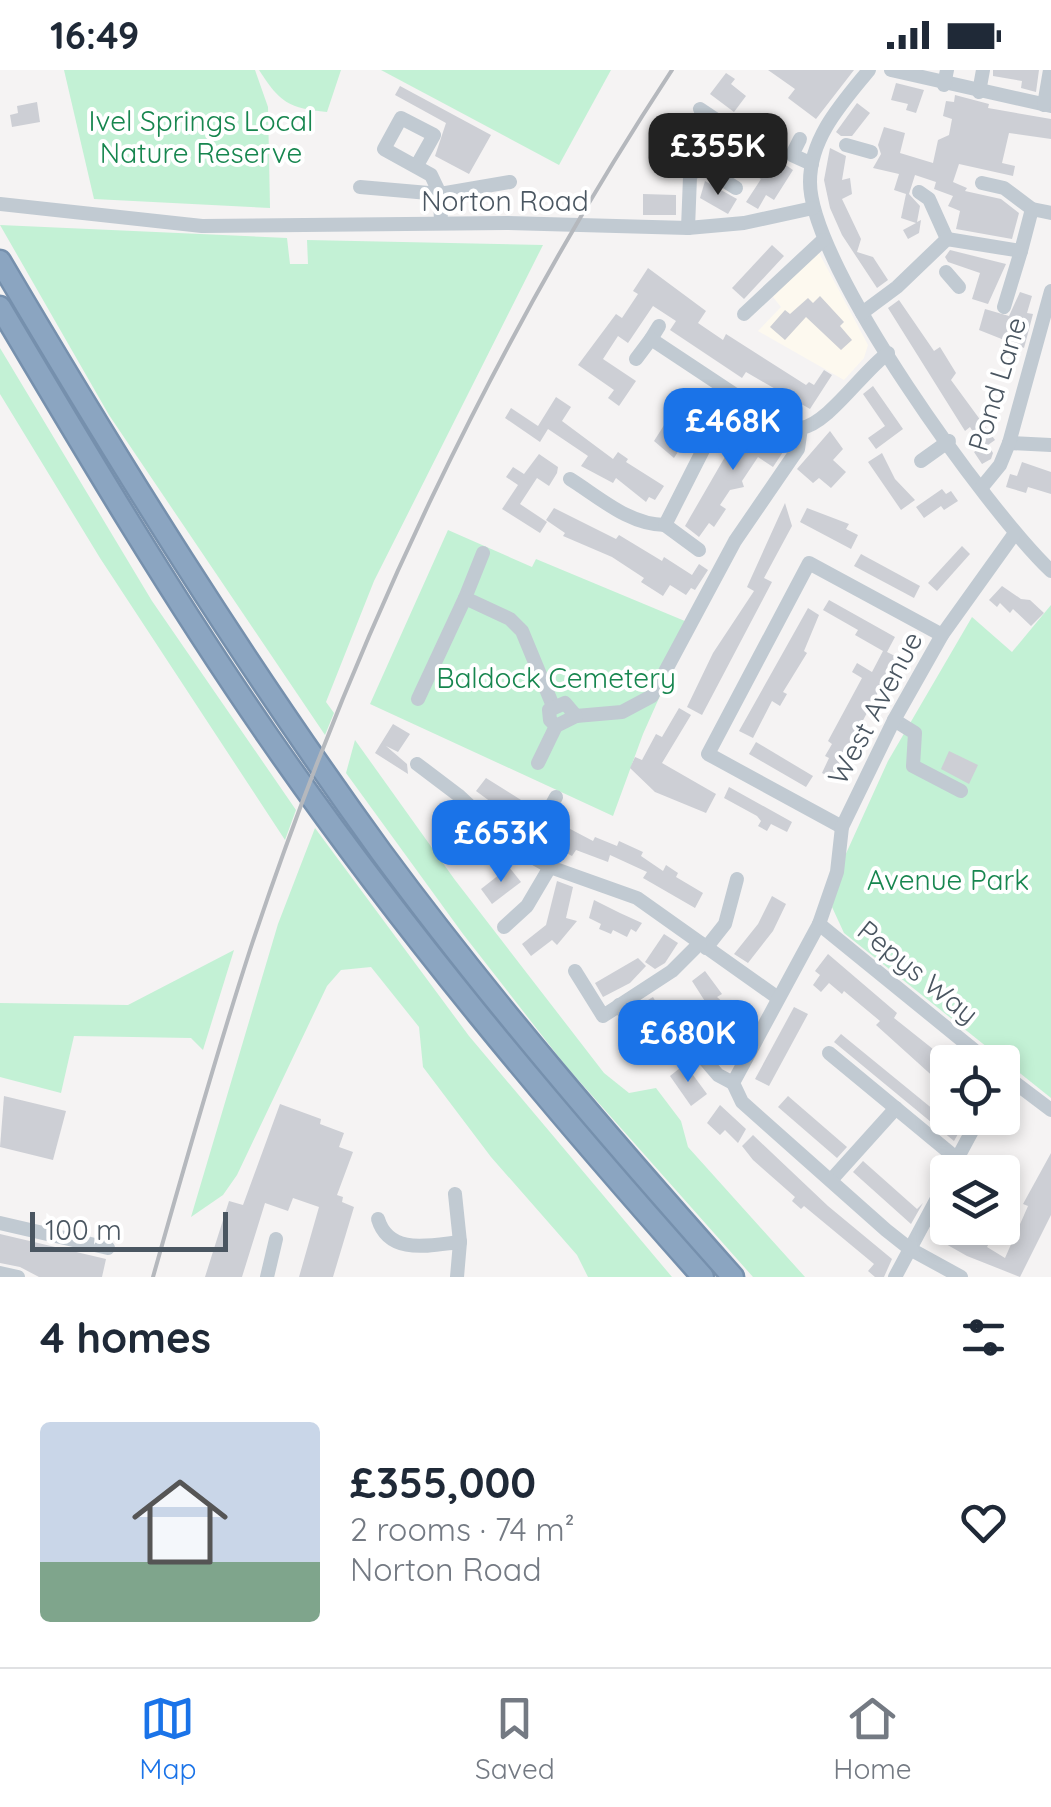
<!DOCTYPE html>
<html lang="en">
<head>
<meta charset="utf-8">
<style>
  :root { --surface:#fff; --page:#f2f2f3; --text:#1f2937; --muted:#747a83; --line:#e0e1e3; --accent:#1a73e8 }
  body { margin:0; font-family:Quicksand,sans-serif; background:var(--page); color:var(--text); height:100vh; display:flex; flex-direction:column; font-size:38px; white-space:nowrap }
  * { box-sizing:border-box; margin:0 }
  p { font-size:32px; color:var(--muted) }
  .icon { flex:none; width:55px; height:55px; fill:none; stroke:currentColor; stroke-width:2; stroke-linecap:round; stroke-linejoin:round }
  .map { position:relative; height:1207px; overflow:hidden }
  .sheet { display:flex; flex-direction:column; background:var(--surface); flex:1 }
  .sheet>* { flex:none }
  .fabs { position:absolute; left:930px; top:975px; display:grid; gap:20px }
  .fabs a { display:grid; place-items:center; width:90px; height:90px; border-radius:10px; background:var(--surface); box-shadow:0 5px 15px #0003; font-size:50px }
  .scale { position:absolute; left:30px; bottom:25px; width:198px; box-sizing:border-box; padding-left:10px; border:5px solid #4a5661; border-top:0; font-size:28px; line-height:35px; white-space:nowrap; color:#4a5661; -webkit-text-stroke:8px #fff; paint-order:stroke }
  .price { position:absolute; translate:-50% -85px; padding:0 22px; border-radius:20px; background:var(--accent); color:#fff; font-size:32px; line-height:65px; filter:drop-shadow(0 2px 5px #0008) }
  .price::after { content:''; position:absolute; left:50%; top:60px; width:30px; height:22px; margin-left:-15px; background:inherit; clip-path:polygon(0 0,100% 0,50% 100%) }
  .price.on { background:#222; color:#fff }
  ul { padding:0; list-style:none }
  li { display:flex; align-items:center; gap:30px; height:250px; padding:0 40px }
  li span { display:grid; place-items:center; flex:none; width:280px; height:200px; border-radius:10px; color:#555 }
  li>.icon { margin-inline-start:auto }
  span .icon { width:120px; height:120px; fill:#fffc; stroke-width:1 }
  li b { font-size:42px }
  h2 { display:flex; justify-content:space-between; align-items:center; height:120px; padding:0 40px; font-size:42px }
  .status { display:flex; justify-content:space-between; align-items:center; height:70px; padding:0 50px; background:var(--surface); direction:ltr }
  .status svg { height:28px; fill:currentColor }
  .menu { display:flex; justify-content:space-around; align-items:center; height:140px; border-top:2px solid var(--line); background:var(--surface); font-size:28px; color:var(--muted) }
  .menu a { display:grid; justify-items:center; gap:5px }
  .menu .on { color:var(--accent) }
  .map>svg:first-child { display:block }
  .commercial { fill:#fdf9ef }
  .green { fill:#c3f1d5 }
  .building { fill:#cdcfd5 }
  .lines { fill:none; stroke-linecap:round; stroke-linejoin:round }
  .highway-casing { stroke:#7690ad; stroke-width:25 }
  .minor { stroke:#c1cad2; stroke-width:14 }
  .highway { stroke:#8ba5c1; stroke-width:20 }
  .rail { stroke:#b5b8bd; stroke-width:4 }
  .labels { text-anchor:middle; stroke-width:8; stroke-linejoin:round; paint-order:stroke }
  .park-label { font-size:28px; fill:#17864f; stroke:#fff }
  .street-label { font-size:28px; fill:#4a5661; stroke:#fff }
</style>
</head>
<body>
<div class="status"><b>16:49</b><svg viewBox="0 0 49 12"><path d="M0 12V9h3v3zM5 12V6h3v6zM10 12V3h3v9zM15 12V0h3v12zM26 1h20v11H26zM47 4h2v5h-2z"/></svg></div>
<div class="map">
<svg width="1051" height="1207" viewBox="0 0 1051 1207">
  <rect width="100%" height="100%" fill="#f5f3f3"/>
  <polygon class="commercial" points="818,181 868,275 864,288 844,310 758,261 781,237 773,227"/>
  <g class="green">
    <polygon points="64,0 255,0 268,37 270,138 94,129"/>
    <path d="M259 0H341L327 42C289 38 280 33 259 0Z"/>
    <polygon points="381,0 611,0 559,95"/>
    <polygon points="0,155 287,168 290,194 308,194 307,170 543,175 374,511 326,632 334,643 325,665 109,345"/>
    <polygon points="0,278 152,531 296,740 285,770 100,488 0,324"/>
    <polygon points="448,460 532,497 536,489 692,554 643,664 613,746 370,634"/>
    <polygon points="1051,535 1051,1028 844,863 832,837 844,788 888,691 972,547 1012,582"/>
    <polygon points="355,670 455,810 604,1003 629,1023 656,1018 681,1051 688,1077 805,1207 753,1207 565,995 463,864 346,703"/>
    <polygon points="315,758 469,966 672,1207 588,1207 577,1185 491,1087 423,997 419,957 371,897 341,900 327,916 237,1105 223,1125 191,1147 278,854"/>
    <polygon points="234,880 203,980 191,968 74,966 61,1023 0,1007 0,933 128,935"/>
  </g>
  <g class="building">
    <polygon points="768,0 854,0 816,49 788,28 795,19"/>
    <polygon points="993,0 1039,0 1036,22 1021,18 1022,11 993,6"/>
    <polygon points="726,3 735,9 731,14 746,26 734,42 710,24"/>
    <polygon points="896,13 924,20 916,43 906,40 908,34 891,30"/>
    <polygon points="400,16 491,65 469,104 435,86 446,53 395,25"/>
    <polygon points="955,25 989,34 988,38 1051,49 1051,69 1009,63 1002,93 1015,96 1013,106 959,94 953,112 967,118 965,121 1001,129 1019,143 1012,169 956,159 960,141 948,136 953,126 934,119 936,112 915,105 909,124 920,136 917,152 921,150 919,163 908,169 903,160 916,153 901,148 906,124 894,120 899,104 873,98 881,84 878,75 884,57 905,63 900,83 933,93 938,70 949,65 952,49 943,46 946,31 954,32"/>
    <polygon points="37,32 40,52 12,57 10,45 18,43 17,36"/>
    <polygon points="857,33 870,43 852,66 841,66 836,62"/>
    <polygon points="734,59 793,100 774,130 766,125 758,139 746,132 761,109 719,83"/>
    <polygon points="830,78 846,86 842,110 850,108 852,124 842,129 861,169 857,182 873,187 888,210 877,218 842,165 830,138 824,110"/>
    <polygon points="705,111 737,129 728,144 700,128"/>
    <polygon points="643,124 676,125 676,145 643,145"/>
    <polygon points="772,175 784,186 744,229 732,218"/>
    <polygon points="950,180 1006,194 988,234 972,229 980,203 948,192 945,187"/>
    <polygon points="648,198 706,241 698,253 723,270 726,264 806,315 809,312 814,315 824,300 832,305 810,339 746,302 742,308 670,260 676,251 653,236 628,273 618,266 603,289 636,311 619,336 608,328 614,320 578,295 616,244 622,248 638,224 633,221"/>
    <polygon points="1020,222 1032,226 1027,243 1033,244 1024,278 979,260 985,239 1009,246"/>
    <polygon points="820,226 844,252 840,256 852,270 841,280 806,247 785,270 770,257 785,240 790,244 808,228 813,233"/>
    <polygon points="899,230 934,281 940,277 956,303 951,310 995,370 988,375 993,383 991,389 982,394 974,382 982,377 970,357 965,361 888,238"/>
    <polygon points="873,316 903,359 876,379 868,368 885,356 863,324"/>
    <polygon points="687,319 701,328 696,344 700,347 674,388 654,371"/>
    <polygon points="556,327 571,337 562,351 613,389 618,382 628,389 626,392 664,416 655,430 649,427 646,432 616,408 613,413 581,396 588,386 548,359 540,372 505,348 511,338 538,356"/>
    <polygon points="739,349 781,375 778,379 783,382 773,397 758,387 742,411 744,417 730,420 720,435 726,439 714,457 709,453 699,467 685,456 733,373 726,368"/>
    <polygon points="830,361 843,379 833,390 846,402 831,418 819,408 813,413 797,399"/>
    <polygon points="882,383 895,409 915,430 901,440 868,392"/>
    <polygon points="539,384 558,397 557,403 549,416 537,408 520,434 547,452 540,463 502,439 518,415 506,407 513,397 524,404"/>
    <polygon points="1022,392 1051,402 1051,424 1028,417 1026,423 1006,417 1010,404 1017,406"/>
    <polygon points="942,419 946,424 951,421 958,431 944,440 941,436 924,448 916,437"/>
    <polygon points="785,433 792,456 764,508 772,512 702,645 687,637 713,583 754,521 747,517"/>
    <polygon points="554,438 616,469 619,465 662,491 664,487 692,505 699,494 708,500 695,520 691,518 686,525 670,515 663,526 641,512 644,508 612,487 563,466 565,463 546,450"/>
    <polygon points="807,438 849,454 846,459 858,465 851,479 800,452"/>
    <polygon points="962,476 970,484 937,521 928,513"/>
    <polygon points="861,484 920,516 914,528 854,496"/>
    <polygon points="1002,516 1021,529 1030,530 1044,543 1031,556 1013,539 1010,543 1000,533 997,537 989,530"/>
    <polygon points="829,530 895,567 887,582 897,587 832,708 822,703 829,688 825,686 832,674 828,671 862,608 852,602 857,593 872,602 883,581 855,565 858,560 823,540"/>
    <polygon points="808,538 819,545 804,581 807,583 783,622 787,624 780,636 772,631 753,668 739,661"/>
    <polygon points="679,638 691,645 662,693 716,724 706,743 655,722 630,698 635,687 642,690 656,664 662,667"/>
    <polygon points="393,654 410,664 398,682 386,676 407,694 408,704 375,683"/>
    <polygon points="756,672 813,706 806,717 749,684"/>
    <polygon points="949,681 978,695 969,714 941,699"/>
    <polygon points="486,708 529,735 527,740 535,744 526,759 512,753 514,749 476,721"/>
    <polygon points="729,717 792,752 787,762 771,754 767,761 758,756 761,751 757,746 724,728"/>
    <polygon points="555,751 593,771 595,767 617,776 619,771 643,782 641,786 663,801 666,795 678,803 676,807 703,823 695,838 643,808 647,802 610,785 608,792 576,780 572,786 544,771"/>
    <polygon points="509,797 521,812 492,834 481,819"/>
    <polygon points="557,811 573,817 566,848 577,851 557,875 552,870 531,886 522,874 546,855"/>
    <polygon points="772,826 786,834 773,861 748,893 734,884 758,854"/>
    <polygon points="594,830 620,843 642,853 636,862 631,859 627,867 613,860 611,864 604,861 599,859 601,854 589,848"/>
    <polygon points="664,864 678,873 665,893 655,899 645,892"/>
    <polygon points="828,884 897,943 894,948 948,991 948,1020 876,955 880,951 844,921 842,924 829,913 821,922 813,915 820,905 815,901"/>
    <polygon points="638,888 646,896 630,913 603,927 595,913"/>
    <polygon points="705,901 722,924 717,927 748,955 737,967 717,950 692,911"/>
    <polygon points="653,927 672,960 654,967 638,936"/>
    <polygon points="794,937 808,944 769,1016 755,1009"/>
    <polygon points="841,964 934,1040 948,1023 948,1048 963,1055 954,1071 834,972"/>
    <polygon points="685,994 707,1024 691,1036 670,1006"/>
    <polygon points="4,1026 66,1041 53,1090 0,1077"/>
    <polygon points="788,1026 847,1077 837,1088 778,1037"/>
    <polygon points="280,1034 321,1049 320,1054 344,1063 339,1077 353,1082 337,1125 343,1127 342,1132 354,1137 333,1207 299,1207 319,1137 293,1128 288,1141 265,1133 242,1207 205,1207 229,1131 243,1135"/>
    <polygon points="720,1035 746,1059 738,1073 725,1060 720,1065 707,1053"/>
    <polygon points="753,1065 828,1136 892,1189 884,1207 875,1207 868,1201 874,1194 804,1136 801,1139 792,1131 795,1127 753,1090 742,1076"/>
    <polygon points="1051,1083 1051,1145 1020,1207 967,1186 930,1165 940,1146 946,1150 941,1158 974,1158 992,1168 987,1177 1005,1188 1028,1136 1023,1134"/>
    <polygon points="863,1091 917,1139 923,1133 911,1154 853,1102"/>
    <polygon points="0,1164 106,1189 102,1207 39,1207 20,1197 0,1193"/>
  </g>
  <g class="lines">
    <defs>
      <g id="highway">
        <path d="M0 191C119 393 243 592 381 782 490 930 611 1070 733 1207"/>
        <path d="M0 237C86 382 172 527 268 666 400 857 549 1034 703 1207"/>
      </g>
    </defs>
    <use href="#highway" class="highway-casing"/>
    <g class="minor">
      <path d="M869 0C843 32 810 67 810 112 810 196 988 441 1051 501"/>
      <polyline points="891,0 1051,36"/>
      <polyline points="944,15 947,0"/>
      <polyline points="979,22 983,0"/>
      <polyline points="1044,35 1050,0"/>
      <polyline points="800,69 792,85 812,94"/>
      <polyline points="846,75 871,82"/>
      <polyline points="670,81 695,98"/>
      <polyline points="698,94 736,118"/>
      <polyline points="416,97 434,65 401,48 384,79 431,105 440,124 510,112"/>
      <polyline points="982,113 1004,118 1032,139"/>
      <polyline points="360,117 440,124 441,153"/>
      <polyline points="919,122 929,129 947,169"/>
      <polyline points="0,134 202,156 507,153 688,158 744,153 813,138"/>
      <polyline points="688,158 690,107 724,55 700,39"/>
      <polyline points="946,202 959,217"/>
      <polyline points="1004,237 1021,181"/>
      <polyline points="862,243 897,217 947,169 1021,181 1032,139 1051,143"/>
      <polyline points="744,244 823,170"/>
      <polyline points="651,269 659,256"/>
      <path d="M636 289 651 269 737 326 801 358C828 354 862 302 888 283"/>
      <polyline points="1009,373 1051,375"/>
      <polyline points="921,391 949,371"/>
      <path d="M570 409C599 427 629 455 665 455L706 374 737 326"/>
      <polyline points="982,417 1000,395 1009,373 1051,221"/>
      <polyline points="665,455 699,480"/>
      <polyline points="483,483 465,528 510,549 522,561 553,636"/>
      <polyline points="418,629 465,528"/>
      <polyline points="576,646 622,642 652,626 735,471 798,379 801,358"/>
      <polyline points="894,650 915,663 913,696 961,721"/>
      <polyline points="538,693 556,656 576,646 565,633 549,640 550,650 556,656"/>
      <polyline points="417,694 458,725 514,777 550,797 637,828 778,928"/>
      <polyline points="842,757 708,684 809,493 942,565"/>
      <polyline points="441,766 475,743"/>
      <polyline points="525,784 556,727"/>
      <polyline points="819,854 985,989"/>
      <polyline points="504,857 527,836 550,797"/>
      <polyline points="706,878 725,854 737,809"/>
      <polyline points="575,901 603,946 672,901 700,873"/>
      <polyline points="619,935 644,971"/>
      <polyline points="693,976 718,1005 733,1013"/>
      <polyline points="829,983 950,1083"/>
      <polyline points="1002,1003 1051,1040"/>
      <polyline points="950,1102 979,1048"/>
      <polyline points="832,1109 896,1038"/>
      <polyline points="455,1124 460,1172 457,1207"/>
      <path d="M378 1149C389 1186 431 1175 460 1172"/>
      <polyline points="0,1153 108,1178"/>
      <polyline points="0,1203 18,1207"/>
      <polyline points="267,1207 276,1169"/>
      <polyline points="895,1207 948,1108"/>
      <polyline points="961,1207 910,1179 886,1160 742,1032 733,1013 819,854 837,802 842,757 894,650 942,565 1015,463"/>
    </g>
    <use href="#highway" class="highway"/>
    <path class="rail" d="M153 1207C184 1097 215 988 250 880 352 572 494 271 672 0"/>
  </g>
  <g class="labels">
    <g class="park-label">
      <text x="201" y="61">Ivel Springs Local<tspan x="201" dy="32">Nature Reserve</tspan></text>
      <text x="556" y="618">Baldock Cemetery</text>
      <text x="948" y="820">Avenue Park</text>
    </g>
    <g class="street-label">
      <text x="505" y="141">Norton Road</text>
      <text transform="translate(997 314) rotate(-73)" y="10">Pond Lane</text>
      <text transform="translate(875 638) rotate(-62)" y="10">West Avenue</text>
      <text transform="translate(918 902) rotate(39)" y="10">Pepys Way</text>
    </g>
  </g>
</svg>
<div class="fabs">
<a><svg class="icon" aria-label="locate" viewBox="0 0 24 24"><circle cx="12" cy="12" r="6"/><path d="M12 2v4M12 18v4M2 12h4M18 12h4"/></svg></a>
<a><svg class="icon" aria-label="layers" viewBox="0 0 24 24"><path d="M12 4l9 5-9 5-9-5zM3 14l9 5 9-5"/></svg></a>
</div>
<div class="scale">100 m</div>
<b class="price on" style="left:718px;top:128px">£355K</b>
<b class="price" style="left:733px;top:403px">£468K</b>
<b class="price" style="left:501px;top:815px">£653K</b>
<b class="price" style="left:688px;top:1015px">£680K</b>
</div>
<section class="sheet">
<h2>4 homes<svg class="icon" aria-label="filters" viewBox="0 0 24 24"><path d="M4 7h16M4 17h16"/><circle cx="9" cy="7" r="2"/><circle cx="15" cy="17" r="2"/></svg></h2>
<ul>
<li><span style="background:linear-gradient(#c9d6e8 70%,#7fa58c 0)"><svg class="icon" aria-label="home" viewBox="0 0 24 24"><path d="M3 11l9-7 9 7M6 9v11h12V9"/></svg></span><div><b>£355,000</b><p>2 rooms · 74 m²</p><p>Norton Road</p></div><svg class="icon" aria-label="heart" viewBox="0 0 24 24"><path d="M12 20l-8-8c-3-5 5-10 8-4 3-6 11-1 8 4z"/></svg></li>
</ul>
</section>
<nav class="menu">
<a class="on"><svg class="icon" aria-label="map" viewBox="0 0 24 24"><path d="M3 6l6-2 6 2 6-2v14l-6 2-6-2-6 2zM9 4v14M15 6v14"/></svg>Map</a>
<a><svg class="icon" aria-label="saved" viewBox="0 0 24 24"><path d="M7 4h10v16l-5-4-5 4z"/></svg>Saved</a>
<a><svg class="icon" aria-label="home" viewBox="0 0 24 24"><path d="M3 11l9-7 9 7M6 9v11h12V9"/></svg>Home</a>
</nav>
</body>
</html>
